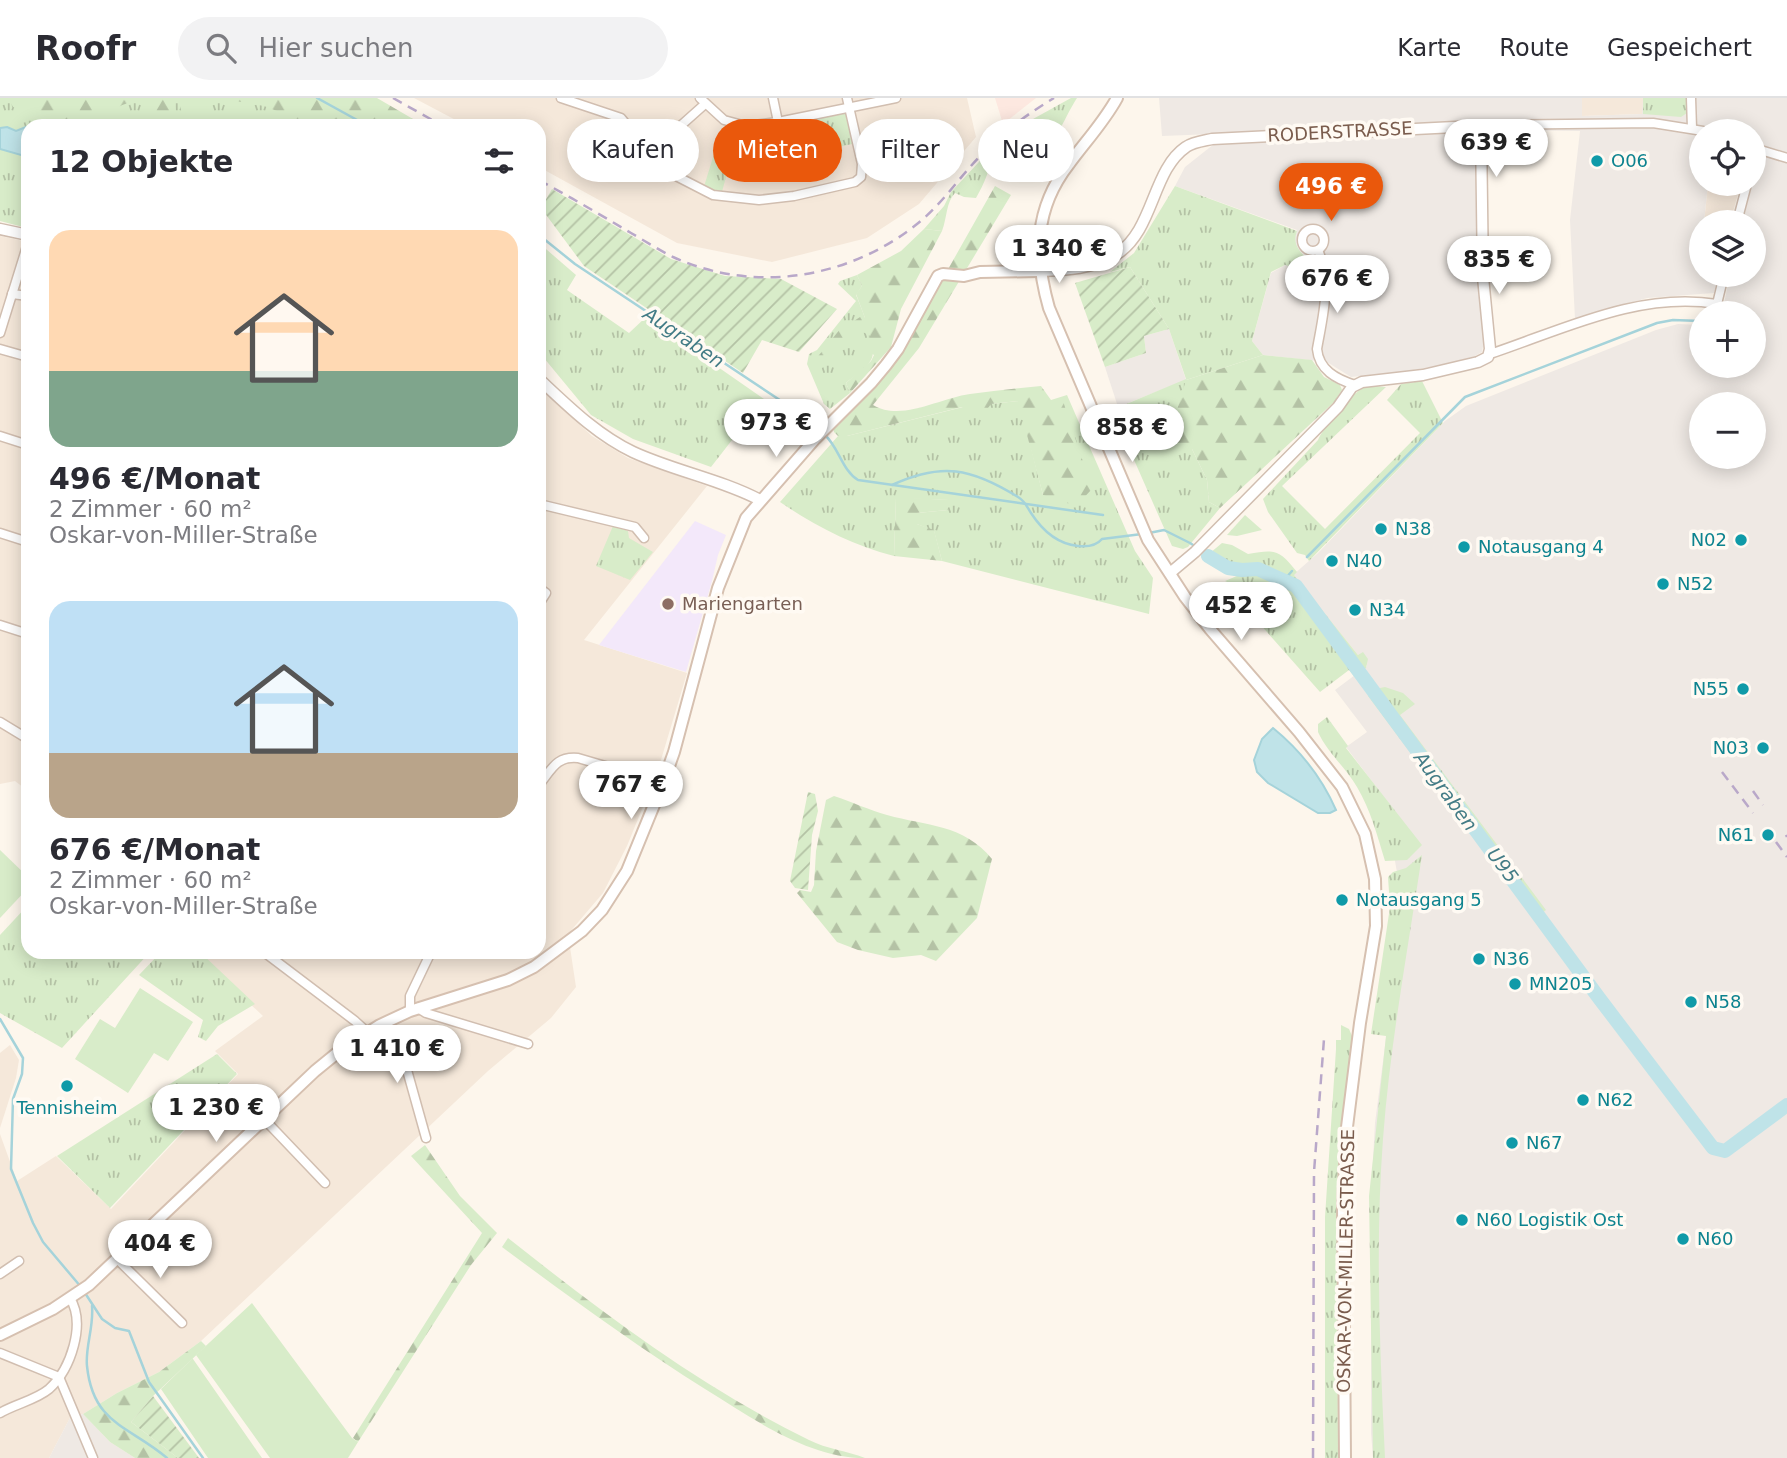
<!DOCTYPE html>
<html lang="de">
<head>
<meta charset="utf-8">
<style>
  :root { --surface:#fff; --page:#f2f2f3; --text:#2b2b33; --muted:#7c7c81; --line:#e1e1e2; --accent:#ea580c }
  body { margin:0; font-family:"DejaVu Sans",sans-serif; background:var(--page); color:var(--text); height:100vh; display:flex; flex-direction:column; font-size:26px; white-space:nowrap }
  * { box-sizing:border-box; margin:0 }
  p { font-size:23px; color:var(--muted) }
  .icon { flex:none; width:38px; height:38px; fill:none; stroke:currentColor; stroke-width:2; stroke-linecap:round; stroke-linejoin:round }
  .map { position:relative; flex:1; overflow:hidden }
  .details { position:absolute; left:21px; top:21px; width:525px; height:840px; display:flex; flex-direction:column; background:var(--surface); border-radius:21px; box-shadow:0 4px 18px #0003 }
  .details>* { flex:none }
  .top-card { position:absolute; left:567px; top:21px; width:665px; height:63px; display:flex; gap:14px }
  .fabs { position:absolute; left:1689px; top:21px; display:grid; gap:14px }
  .fabs a { display:grid; place-items:center; width:77px; height:77px; border-radius:50%; background:var(--surface); box-shadow:0 4px 18px #0003; font-size:35px }
  .price { position:absolute; translate:-50% -60px; padding:0 16px; border-radius:24px; background:#fff; color:#222; font-size:23px; line-height:46px; filter:drop-shadow(0 2px 4px #0008) }
  .price::after { content:''; position:absolute; left:50%; top:42px; width:21px; height:16px; margin-left:-10px; background:inherit; clip-path:polygon(0 0,100% 0,50% 100%) }
  .price.on { background:var(--accent); color:#fff }
  ul { padding:0; list-style:none }
  li { display:grid; align-content:center; gap:14px; height:371px; padding:0 28px }
  li span { display:grid; place-items:center; height:217px; border-radius:21px; color:#555 }
  li>.icon { margin-inline-start:auto }
  span .icon { width:126px; height:126px; fill:#fffc; stroke-width:1 }
  li b { font-size:30px }
  h2 { display:flex; justify-content:space-between; align-items:center; height:84px; padding:0 28px; font-size:30px }
  .chip { padding:0 24px; border-radius:32px; background:var(--surface); box-shadow:0 4px 18px #0003; font-size:24px; line-height:63px }
  .chip.on { background:var(--accent); color:#fff }
  header { display:flex; align-items:center; gap:42px; box-sizing:border-box; height:98px; padding:0 35px; background:var(--surface); border-bottom:2px solid var(--line) }
  header strong { font-size:33px }
  nav { display:flex; gap:38px; margin-inline-start:auto; font-size:24px }
  .search { width:490px; height:63px; background:var(--page); display:flex; align-items:center; gap:18px; box-sizing:border-box; padding:0 24px; border-radius:38px; color:var(--muted); font-size:26px }
  .map>svg:first-child { display:block }
  .residential { fill:#f5e8da }
  .commercial { fill:#fde8e0 }
  .industrial { fill:#efe9e4; fill-rule:evenodd }
  .education { fill:#f3e8fa }
  .grass { fill:url(#grass-tufts) }
  .forest { fill:url(#forest-firs) }
  .garden { fill:url(#garden-furrows) }
  .pitch { fill:#d8ecc9 }
  .water { fill:#bfe3e8; stroke:#a5d3da; stroke-width:2 }
  .lines { fill:none; stroke-linecap:round; stroke-linejoin:round }
  .stream { stroke:#a5d3da; stroke-width:2.5 }
  .river { stroke:#bfe3e8; stroke-width:14 }
  .minor-casing { stroke:#d1beb0; stroke-width:11 }
  .tertiary-casing { stroke:#d1beb0; stroke-width:13 }
  .secondary-casing { stroke:#d6c0b0; stroke-width:14 }
  .minor { stroke:#fff; stroke-width:8 }
  .tertiary { stroke:#fff; stroke-width:10 }
  .secondary { stroke:#fff; stroke-width:10 }
  .rail { stroke:#b9a8c9; stroke-width:2.5; stroke-dasharray:10 7; stroke-linecap:butt }
  .culture-dot { fill:#0f9aa8; stroke:#fffaf3; stroke-width:2.5 }
  .education-dot { fill:#8d6e63; stroke:#fffaf3; stroke-width:2.5 }
  .labels { text-anchor:middle; stroke-width:7; stroke-linejoin:round; paint-order:stroke }
  .street-label { font-size:18px; fill:#7a5c4d; stroke:#fffaf3 }
  .culture-label { font-size:18px; fill:#0d838f; stroke:#fffaf3; text-anchor:start }
  .education-label { font-size:18px; fill:#785e54; stroke:#fffaf3; text-anchor:start }
  .water-label { font-size:19px; font-style:italic; fill:#437c86; stroke:#fffaf3 }
</style>
</head>
<body>
<header>
<strong>Roofr</strong>
<div class="search"><svg class="icon" aria-label="search" viewBox="0 0 24 24"><circle cx="10" cy="10" r="6"/><path d="M15 15l6 6"/></svg>Hier suchen</div>
<nav><a>Karte</a><a>Route</a><a>Gespeichert</a></nav>
</header>
<div class="map">
<svg width="1787" height="1360" viewBox="0 0 1787 1360">
  <defs>
    <pattern id="grass-tufts" width="24" height="20" patternUnits="userSpaceOnUse" patternTransform="scale(1.75)"><rect width="24" height="20" fill="#d8ecc9"/><path d="M3 7l-1-3M5 7V3M7 7l1-3M15 17l-1-3M17 17v-4M19 17l1-3" fill="none" stroke="#b4c2a5"/></pattern>
    <pattern id="forest-firs" width="22" height="20" patternUnits="userSpaceOnUse" patternTransform="scale(1.75)"><rect width="22" height="20" fill="#d8ecc9"/><path d="M5 1l3.5 6h-7zM16 11l3.5 6h-7z" fill="#b4c2a5"/></pattern>
    <pattern id="garden-furrows" width="10" height="10" patternUnits="userSpaceOnUse" patternTransform="scale(1.75)"><rect width="10" height="10" fill="#d8ecc9"/><path d="M-1 1l2-2M0 10L10 0M9 11l2-2" fill="none" stroke="#b4c2a5"/></pattern>
  </defs>
  <rect width="100%" height="100%" fill="#fdf6ec"/>
  <g class="residential">
    <polygon points="414,0 967,0 976,39 919,106 867,140 772,164 677,145 539,69 539,28 467,28"/>
    <polygon points="1582,0 1643,0 1643,16 1581,18"/>
    <polygon points="1708,86 1741,86 1730,124 1704,124"/>
    <polygon points="0,138 28,144 28,693 15,683 0,686"/>
    <polygon points="539,290 592,338 628,360 707,388 584,542 687,575 658,672 627,748 603,795 568,836 576,889 551,920 488,973 201,1243 159,1274 117,1295 83,1316 71,1318 49,1360 0,1360 0,1036 17,1083 56,1058 111,1111 238,976 215,953 263,918 195,854 539,854"/>
    <polygon points="10,947 19,962 16,980 0,1030 0,955"/>
  </g>
  <polygon class="commercial" points="995,0 1036,0 1003,26"/>
  <g class="industrial">
    <path d="M1159 0H1582V18L1642 16 1643 0H1787V1360H1373L1371 1335V1098L1375 1025 1403 809 1387 717 1393 711 1346 649 1367 634 1335 592 1367 568 1293 477 1318 455 1445 323 1466 308 1656 232 1678 226 1701 227V268H1754V215H1722L1730 177H1754V124H1743L1757 63 1754 60V33H1701V86H1708L1704 124H1701V177H1718L1714 195 1647 200 1575 221 1570 122 1580 33 1494 32 1475 42 1477 179 1484 243 1482 254 1475 258 1446 266 1408 273 1351 279 1327 264 1263 257 1252 243 1271 175 1285 167 1320 176 1309 161 1296 150 1294 141 1297 132 1175 88 1185 69 1214 46 1213 36 1162 38ZM1701 306H1754V359H1701Z"/>
    <polygon points="1169,231 1186,282 1118,309 1105,269 1146,255 1144,238"/>
    <polygon points="83,1316 110,1344 135,1360 49,1360 71,1318"/>
  </g>
  <polygon class="education" points="695,423 726,437 718,457 712,483 686,574 599,547"/>
  <g class="grass">
    <polygon points="0,0 347,0 405,28 28,28 27,130 0,123"/>
    <path d="M1071 0H1077C1054 37 1065 42 1015 47L1011 38 1033 21Z"/>
    <polygon points="1643,0 1686,0 1687,15 1681,19 1643,16"/>
    <polygon points="846,14 852,46 820,53 813,20"/>
    <polygon points="721,33 738,35 720,101 702,95"/>
    <path d="M991 51C993 67 984 86 976 100L964 99 955 95C946 104 947 120 942 133L924 131 944 108 951 94Z"/>
    <path d="M1175 88 1297 133C1289 154 1313 160 1322 177L1285 167 1271 174 1252 243 1263 257 1186 282 1192 351 1207 382 1209 404 1220 410 1188 449 1183 451 1172 448 1112 312 1186 281 1169 231 1130 169 1110 174 1134 155Z"/>
    <polygon points="539,145 576,177 567,192 629,235 646,219 764,301 711,369 633,341 591,317 539,254"/>
    <path d="M857 177 862 188 856 197C861 209 879 251 871 262 866 271 854 278 846 285L850 295 830 311 824 306 807 266 809 256 817 252 856 203 838 186 840 183Z"/>
    <path d="M1422 283 1443 325 1309 463 1305 457 1297 455 1268 414 1263 401 1318 342C1323 330 1351 296 1363 290 1370 287 1378 289 1386 289L1282 388 1325 431 1420 335 1387 302 1401 286Z"/>
    <path d="M1067 297 1135 453 1153 480 1149 516 942 463 934 433 917 426V415L948 412V402L896 400 894 458C852 447 815 428 780 404L838 338H847L963 309 1019 303 1043 397 1051 302Z"/>
    <polygon points="1245,417 1262,432 1237,438 1227,437"/>
    <polygon points="613,428 628,433 629,440 653,454 630,482 596,468"/>
    <path d="M1222 445 1232 447 1248 456C1276 451 1279 452 1297 474L1294 477 1358 557 1363 554 1368 561 1366 570 1354 578 1349 572 1320 594 1252 517 1258 513 1252 505 1251 495 1225 483 1256 470 1228 467 1210 455Z"/>
    <polygon points="1385,589 1403,595 1415,606 1400,617 1546,812 1541,816 1545,823 1539,827 1368,598 1380,590"/>
    <path d="M1327 619 1348 648 1346 650 1422 747 1407 762 1385 763C1377 737 1371 713 1357 689 1346 670 1327 654 1318 634V626Z"/>
    <path d="M1422 757C1408 851 1390 946 1383 1041 1375 1147 1380 1254 1385 1360H1373L1369 1098 1386 938 1371 936 1390 809 1388 779 1393 774 1406 770Z"/>
    <polygon points="28,807 28,854 150,854 62,950 0,915 0,837"/>
    <polygon points="161,854 200,854 255,906 218,928 206,943 198,939 203,922 139,877"/>
    <polygon points="1341,927 1349,931 1352,938 1340,1038 1337,1111 1338,1360 1325,1360 1325,1119 1336,951 1336,942 1341,942"/>
    <polygon points="217,956 237,976 110,1110 57,1058"/>
  </g>
  <g class="forest">
    <path d="M11 0H173L176 13 154 15 142 3C120 4 120 11 102 16 90 20 87 17 75 26 54 16 35 11 12 9Z"/>
    <polygon points="231,0 377,0 425,28 316,28 264,8 230,2"/>
    <path d="M995 88 1011 97 919 250 873 307C901 324 940 300 970 296 993 293 1017 290 1041 288L1051 302 1063 303 1092 391 1076 408 1043 397 1018 303 991 306 985 314H970L962 309 847 338H838L834 334 833 329 898 260Z"/>
    <polygon points="924,131 942,133 901,211 891,249 850,295 846,285 871,263 874,257 866,252 864,245 870,238 858,231 854,223 860,219 865,220 856,196 862,188 857,177 901,153"/>
    <polygon points="841,230 844,239 820,273 813,275 815,262"/>
    <polygon points="1263,257 1312,262 1324,279 1340,287 1342,292 1334,304 1220,410 1209,404 1207,382 1192,351 1167,345 1186,282"/>
    <polygon points="896,399 948,402 948,412 917,415 917,426 934,432 942,463 894,458"/>
    <path d="M834 698C852 704 869 712 887 717 926 728 964 726 992 761L977 820 936 863 921 857 893 860 858 852 837 844 797 795 800 792 811 794 814 787 816 753 826 702Z"/>
    <polygon points="425,1047 460,1098 497,1135 471,1167 358,1344 353,1340 482,1135 411,1058"/>
    <path d="M508 1140C604 1216 699 1288 809 1342 827 1351 847 1353 865 1360 807 1360 752 1320 705 1291 635 1247 568 1198 502 1149Z"/>
    <polygon points="201,1243 206,1248 153,1298 131,1324 178,1360 135,1360 110,1344 83,1316 117,1295 159,1274"/>
  </g>
  <g class="garden">
    <polygon points="552,91 671,161 725,178 781,181 837,211 799,254 762,242 743,275 584,168 541,110"/>
    <polygon points="1130,169 1169,231 1144,238 1146,255 1105,269 1075,185"/>
    <polygon points="808,694 815,696 818,713 812,737 808,792 795,790 790,783"/>
    <polygon points="153,1298 199,1360 178,1360 131,1324"/>
  </g>
  <g class="pitch">
    <polygon points="178,0 215,0 217,6 182,16"/>
    <polygon points="0,752 28,779 28,790 0,820"/>
    <polygon points="140,890 193,924 168,963 154,955 128,995 75,961 100,921 115,930"/>
    <polygon points="252,1205 352,1340 358,1344 348,1360 270,1360 196,1257"/>
    <polygon points="193,1260 193,1261 262,1360 208,1360 161,1291"/>
  </g>
  <g class="water">
    <polygon points="7,29 16,33 26,29 28,31 28,59 0,51 0,30"/>
    <path d="M1273 630C1300 652 1322 680 1336 712L1330 715H1318L1268 685 1257 674 1254 662 1262 641Z"/>
  </g>
  <g class="lines">
    <g class="stream">
      <polyline points="317,0 368,28"/>
      <polyline points="539,137 575,166 810,322 820,332"/>
      <path d="M825 337C839 350 842 372 858 382L1103 417"/>
      <path d="M892 387C942 364 971 370 1018 399 1025 403 1027 409 1031 415 1042 432 1058 446 1078 448 1087 449 1096 448 1102 441L1142 436"/>
      <polyline points="1149,435 1164,432 1190,445 1228,470 1242,472 1258,471 1296,488 1359,574"/>
      <polyline points="1307,459 1465,299 1657,225 1673,222 1701,223"/>
      <polyline points="1285,481 1292,473"/>
      <polyline points="1373,594 1544,827"/>
      <polyline points="0,921 23,960 22,976 13,1001 11,1071 33,1125 43,1144 81,1189"/>
      <polyline points="85,1195 102,1221 115,1230 129,1233 149,1284 203,1360"/>
      <path d="M92 1208C94 1229 85 1249 87 1268 93 1327 130 1328 167 1360"/>
    </g>
    <polyline class="river" points="1208,458 1228,470 1242,472 1258,471 1296,488 1599,900 1713,1050 1725,1053 1787,1007"/>
    <defs>
      <g id="minor">
        <polyline points="561,0 621,20 650,55 678,79 713,97 759,102 794,98 855,84 861,79 862,66 847,0"/>
        <polyline points="700,0 724,22 746,28 778,24 896,0"/>
        <polyline points="773,0 778,24"/>
        <polyline points="1691,0 1692,30"/>
        <polyline points="1479,29 1489,27 1653,25 1703,33"/>
        <polyline points="1754,50 1787,60"/>
        <polyline points="650,55 705,6"/>
        <polyline points="1737,124 1747,86"/>
        <circle cx="1313" cy="142" r="11"/>
        <path d="M1318 152C1332 185 1323 217 1317 251 1319 272 1336 281 1355 287"/>
        <polyline points="12,196 28,198"/>
        <polyline points="0,235 28,145"/>
        <polyline points="0,251 28,259"/>
        <path d="M1490 256C1562 232 1639 193 1717 206L1724 177"/>
        <polyline points="0,338 28,347"/>
        <polyline points="539,406 635,429 644,440"/>
        <polyline points="0,435 28,444"/>
        <polyline points="539,490 546,495 539,506"/>
        <polyline points="0,527 28,536"/>
        <polyline points="0,624 28,641"/>
        <path d="M539 687C552 671 556 658 578 660L663 685"/>
        <polyline points="264,854 355,923 378,944 397,956 407,972 426,1040"/>
        <polyline points="418,910 426,915 528,946"/>
        <polyline points="410,913 410,898 431,854"/>
        <polyline points="264,1021 325,1085"/>
        <polyline points="117,1161 182,1225"/>
        <polyline points="0,1176 19,1163"/>
        <polyline points="0,1255 59,1279 93,1360"/>
        <path d="M0 1315C15 1306 36 1302 49 1291 71 1271 86 1226 70 1200"/>
      </g>
      <g id="tertiary">
        <polyline points="0,131 28,137"/>
        <path d="M1039 173C1067 172 1093 171 1117 156 1154 132 1152 72 1186 49 1193 44 1203 43 1212 41L1475 28 1481 33 1483 179 1490 251 1488 259 1478 264 1423 277 1362 284 1352 289 1338 309 1195 454 1170 475"/>
        <path d="M539 281C568 308 597 337 633 354 674 373 720 381 760 402"/>
      </g>
      <g id="secondary">
        <path d="M1117 0C1104 24 1085 44 1069 66 1034 111 1034 157 1049 210L1148 442 1185 499 1210 531 1299 634 1342 689 1365 736 1375 781 1376 828 1360 925 1347 1029 1343 1106 1345 1360"/>
        <polyline points="0,1237 53,1211 89,1187 315,973 342,951 380,927 410,913 508,882 534,869 582,833 602,812 627,773 663,685 674,654 718,490 746,420 815,341 871,285 886,267 898,251 938,178 943,176 964,178 980,174 1039,173"/>
      </g>
    </defs>
    <use href="#minor" class="minor-casing"/>
    <use href="#tertiary" class="tertiary-casing"/>
    <use href="#secondary" class="secondary-casing"/>
    <use href="#minor" class="minor"/>
    <use href="#tertiary" class="tertiary"/>
    <use href="#secondary" class="secondary"/>
    <g class="rail">
      <polyline points="393,0 443,28"/>
      <path d="M539 82C570 99 601 117 631 135 645 143 659 152 673 159 756 197 853 180 922 122 945 102 962 76 983 55 1004 33 1029 15 1054 0"/>
      <polyline points="1722,674 1753,715"/>
      <polyline points="1753,693 1763,707"/>
      <polyline points="1786,737 1787,739"/>
      <polyline points="1776,744 1787,759"/>
      <polyline points="1313,1360 1314,1074 1324,941"/>
    </g>
  </g>
  <g class="culture-dot">
    <circle cx="1597" cy="63" r="7"/>
    <circle cx="1381" cy="431" r="7"/>
    <circle cx="1741" cy="442" r="7"/>
    <circle cx="1464" cy="449" r="7"/>
    <circle cx="1332" cy="463" r="7"/>
    <circle cx="1663" cy="486" r="7"/>
    <circle cx="1355" cy="512" r="7"/>
    <circle cx="1743" cy="591" r="7"/>
    <circle cx="1763" cy="650" r="7"/>
    <circle cx="1768" cy="737" r="7"/>
    <circle cx="1342" cy="802" r="7"/>
    <circle cx="1479" cy="861" r="7"/>
    <circle cx="1515" cy="886" r="7"/>
    <circle cx="1691" cy="904" r="7"/>
    <circle cx="67" cy="988" r="7"/>
    <circle cx="1583" cy="1002" r="7"/>
    <circle cx="1512" cy="1045" r="7"/>
    <circle cx="1462" cy="1122" r="7"/>
    <circle cx="1683" cy="1141" r="7"/>
  </g>
  <circle class="education-dot" cx="668" cy="506" r="7"/>
  <g class="labels">
    <g class="street-label">
      <text transform="translate(1340 34) rotate(-3)" y="6">RODERSTRASSE</text>
      <text transform="translate(1346 1163) rotate(-89)" y="6">OSKAR-VON-MILLER-STRASSE</text>
    </g>
    <g class="culture-label">
      <text x="1611" y="69">O06</text>
      <text x="1395" y="437">N38</text>
      <text x="1727" y="448" text-anchor="end">N02</text>
      <text x="1478" y="455">Notausgang 4</text>
      <text x="1346" y="469">N40</text>
      <text x="1677" y="492">N52</text>
      <text x="1369" y="518">N34</text>
      <text x="1729" y="597" text-anchor="end">N55</text>
      <text x="1749" y="656" text-anchor="end">N03</text>
      <text x="1754" y="743" text-anchor="end">N61</text>
      <text x="1356" y="808">Notausgang 5</text>
      <text x="1493" y="867">N36</text>
      <text x="1529" y="892">MN205</text>
      <text x="1705" y="910">N58</text>
      <text x="1597" y="1008">N62</text>
      <text x="67" y="1016" text-anchor="middle">Tennisheim</text>
      <text x="1526" y="1051">N67</text>
      <text x="1476" y="1128">N60 Logistik Ost</text>
      <text x="1697" y="1147">N60</text>
    </g>
    <g class="education-label">
      <text x="682" y="512">Mariengarten</text>
    </g>
    <g class="water-label">
      <text transform="translate(684 239) rotate(34)" y="7">Augraben</text>
      <text transform="translate(1446 693) rotate(54)" y="7">Augraben</text>
      <text transform="translate(1503 767) rotate(53)" y="7">U95</text>
    </g>
  </g>
</svg>
<div class="fabs">
<a><svg class="icon" aria-label="locate" viewBox="0 0 24 24"><circle cx="12" cy="12" r="6"/><path d="M12 2v4M12 18v4M2 12h4M18 12h4"/></svg></a>
<a><svg class="icon" aria-label="layers" viewBox="0 0 24 24"><path d="M12 4l9 5-9 5-9-5zM3 14l9 5 9-5"/></svg></a>
<a>+</a>
<a>−</a>
</div>
<b class="price" style="left:1496px;top:81px">639 €</b>
<b class="price on" style="left:1331px;top:125px">496 €</b>
<b class="price" style="left:1059px;top:187px">1 340 €</b>
<b class="price" style="left:1499px;top:198px">835 €</b>
<b class="price" style="left:1337px;top:217px">676 €</b>
<b class="price" style="left:776px;top:361px">973 €</b>
<b class="price" style="left:1132px;top:366px">858 €</b>
<b class="price" style="left:1241px;top:544px">452 €</b>
<b class="price" style="left:631px;top:723px">767 €</b>
<b class="price" style="left:397px;top:987px">1 410 €</b>
<b class="price" style="left:216px;top:1046px">1 230 €</b>
<b class="price" style="left:160px;top:1182px">404 €</b>
<div class="top-card">
<a class="chip">Kaufen</a>
<a class="chip on">Mieten</a>
<a class="chip">Filter</a>
<a class="chip">Neu</a>
</div>
<section class="details">
<h2>12 Objekte<svg class="icon" aria-label="filters" viewBox="0 0 24 24"><path d="M4 7h16M4 17h16"/><circle cx="9" cy="7" r="2"/><circle cx="15" cy="17" r="2"/></svg></h2>
<ul>
<li><span style="background:linear-gradient(#ffd9b3 65%,#7fa58c 0)"><svg class="icon" aria-label="home" viewBox="0 0 24 24"><path d="M3 11l9-7 9 7M6 9v11h12V9"/></svg></span><div><b>496 €/Monat</b><p>2 Zimmer · 60 m²</p><p>Oskar-von-Miller-Straße</p></div></li>
<li><span style="background:linear-gradient(#bfe0f5 70%,#b9a48a 0)"><svg class="icon" aria-label="home" viewBox="0 0 24 24"><path d="M3 11l9-7 9 7M6 9v11h12V9"/></svg></span><div><b>676 €/Monat</b><p>2 Zimmer · 60 m²</p><p>Oskar-von-Miller-Straße</p></div></li>
</ul>
</section>
</div>
</body>
</html>
